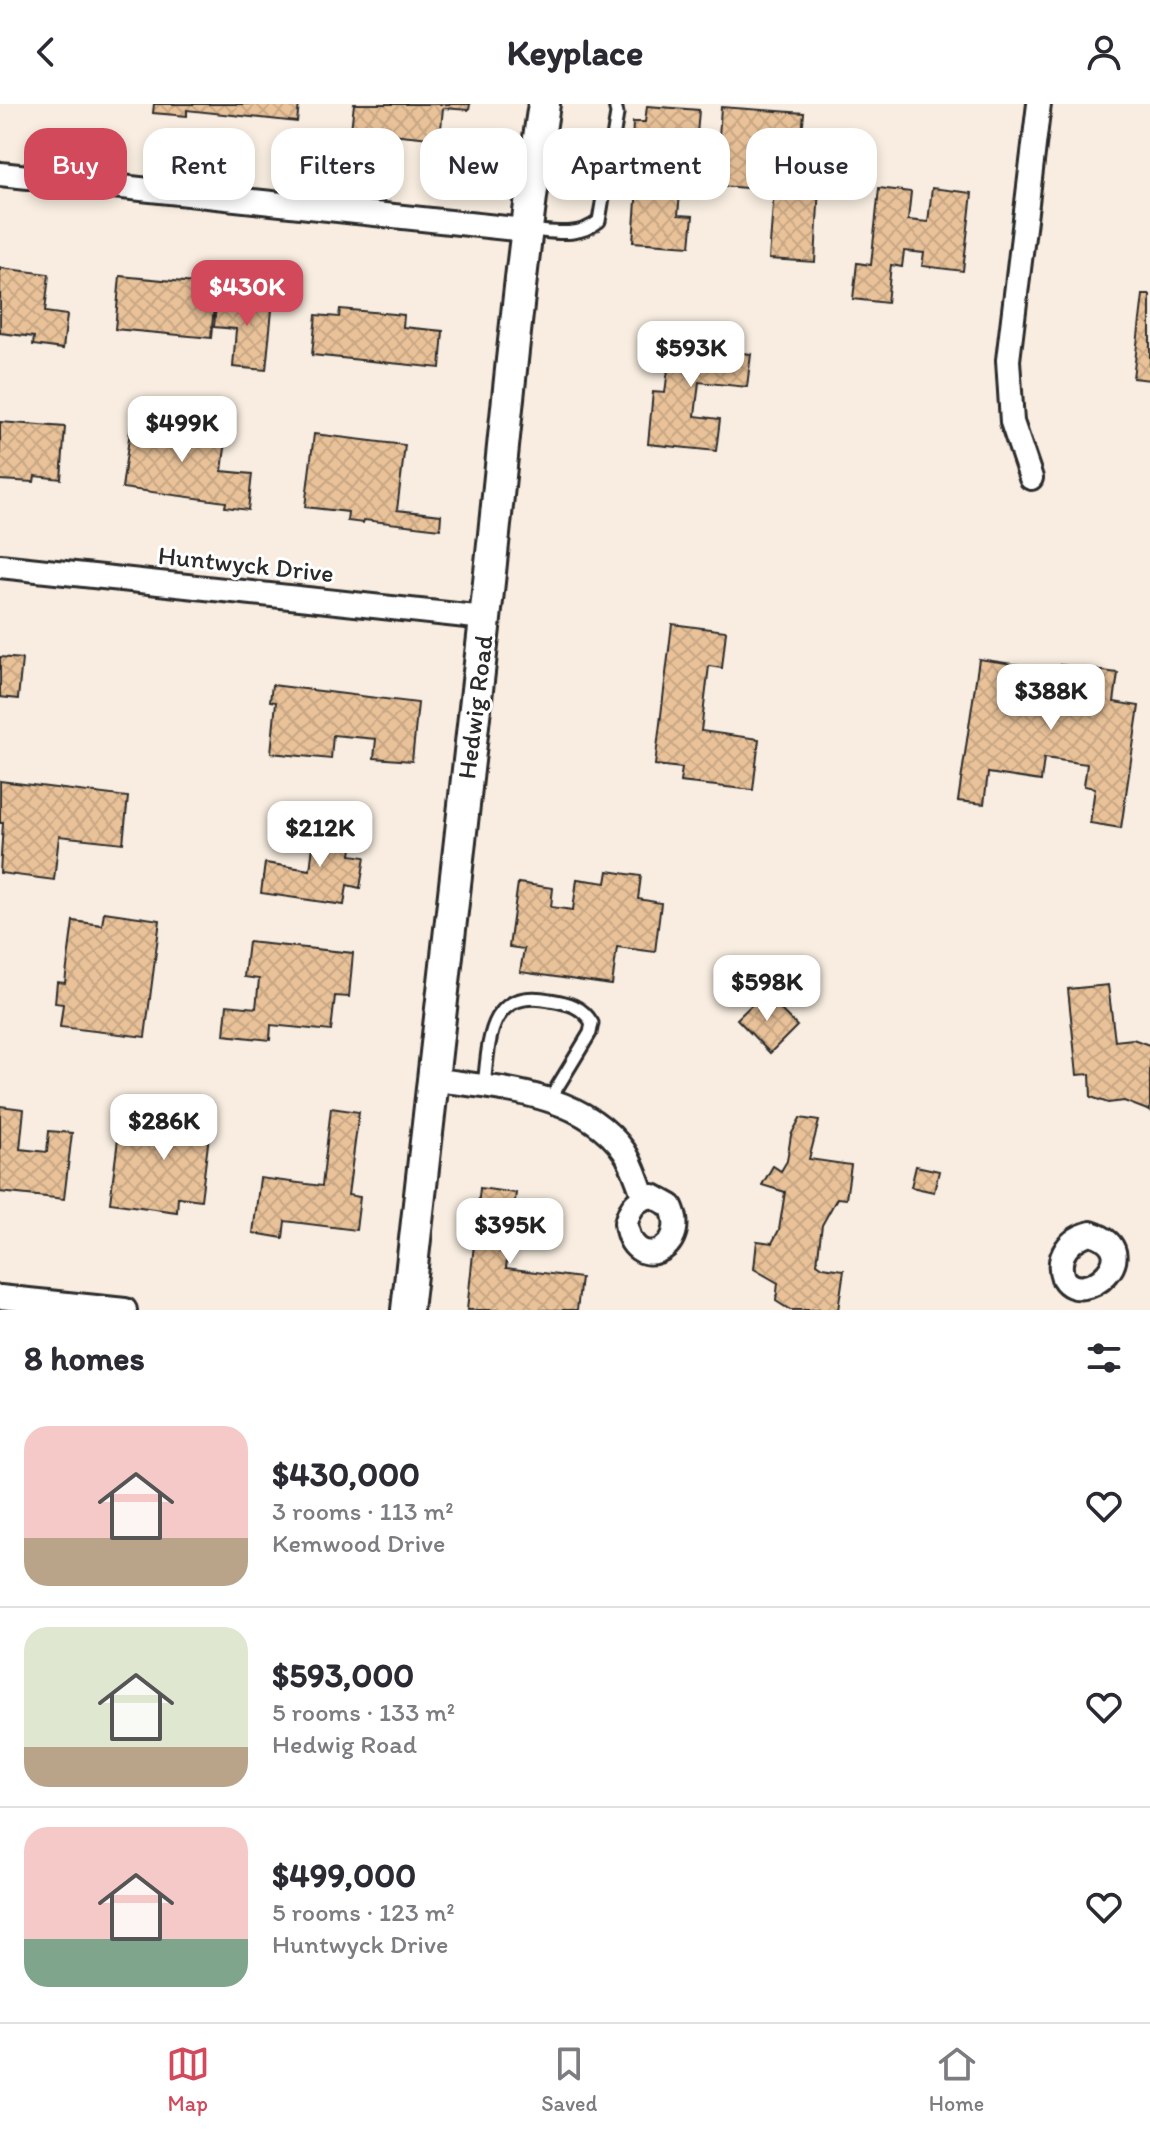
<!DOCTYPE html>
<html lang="en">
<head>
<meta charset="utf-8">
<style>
  :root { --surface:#fff; --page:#f2f2f3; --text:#2b2b33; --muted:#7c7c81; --line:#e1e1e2; --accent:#d1495b }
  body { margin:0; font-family:Itim,sans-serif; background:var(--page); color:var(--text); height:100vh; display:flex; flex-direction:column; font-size:30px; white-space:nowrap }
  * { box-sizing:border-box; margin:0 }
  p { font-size:26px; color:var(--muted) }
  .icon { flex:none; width:44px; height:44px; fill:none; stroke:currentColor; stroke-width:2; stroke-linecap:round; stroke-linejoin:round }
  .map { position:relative; height:1206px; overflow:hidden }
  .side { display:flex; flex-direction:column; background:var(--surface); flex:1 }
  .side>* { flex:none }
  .hud { position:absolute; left:24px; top:24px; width:1102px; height:72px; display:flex; gap:16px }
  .price { position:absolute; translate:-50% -68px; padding:0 18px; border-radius:16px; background:#fff; color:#222; font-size:26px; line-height:52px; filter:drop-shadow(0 2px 4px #0008) }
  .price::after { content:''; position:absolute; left:50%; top:48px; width:24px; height:18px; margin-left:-12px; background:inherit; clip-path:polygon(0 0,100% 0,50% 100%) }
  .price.on { background:var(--accent); color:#fff }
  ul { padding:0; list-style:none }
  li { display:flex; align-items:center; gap:24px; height:200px; padding:0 24px }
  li+li { border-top:2px solid var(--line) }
  li span { display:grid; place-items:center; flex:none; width:224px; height:160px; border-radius:24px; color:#555 }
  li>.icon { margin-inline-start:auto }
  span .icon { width:96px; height:96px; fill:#fffc; stroke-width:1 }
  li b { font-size:34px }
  h2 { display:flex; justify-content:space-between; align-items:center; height:96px; padding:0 24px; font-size:34px }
  .tag { padding:0 28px; border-radius:24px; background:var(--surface); box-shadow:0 4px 12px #0003; font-size:28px; line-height:72px }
  .tag.on { background:var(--accent); color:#fff }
  header { display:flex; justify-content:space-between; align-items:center; height:104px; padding:0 24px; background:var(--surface); font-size:36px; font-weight:800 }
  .tabs { display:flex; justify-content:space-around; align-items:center; height:112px; border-top:2px solid var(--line); background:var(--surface); font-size:22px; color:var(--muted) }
  .tabs a { display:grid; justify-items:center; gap:4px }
  .tabs .on { color:var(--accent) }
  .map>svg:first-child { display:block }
  .building { fill:url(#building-cross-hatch); stroke:#2b2b2b; stroke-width:2 }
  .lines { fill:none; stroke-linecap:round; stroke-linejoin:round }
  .lane-casing { stroke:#2b2b2b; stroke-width:17 }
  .street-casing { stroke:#2b2b2b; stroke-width:28 }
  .secondary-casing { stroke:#2b2b2b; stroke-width:36 }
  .lane { stroke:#fff; stroke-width:11 }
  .street { stroke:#fff; stroke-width:22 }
  .secondary { stroke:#fff; stroke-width:30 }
  .labels { text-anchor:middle; stroke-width:6; stroke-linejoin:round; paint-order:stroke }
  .street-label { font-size:26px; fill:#2b2b2b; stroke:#fff }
</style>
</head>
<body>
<header><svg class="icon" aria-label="back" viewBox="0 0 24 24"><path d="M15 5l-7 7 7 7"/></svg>Keyplace<svg class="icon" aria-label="person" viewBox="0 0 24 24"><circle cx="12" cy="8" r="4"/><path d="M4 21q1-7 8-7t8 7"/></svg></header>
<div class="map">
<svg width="1150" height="1206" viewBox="0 0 1150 1206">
  <defs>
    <pattern id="building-cross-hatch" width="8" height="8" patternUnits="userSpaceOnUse" patternTransform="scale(2)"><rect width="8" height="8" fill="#e9c299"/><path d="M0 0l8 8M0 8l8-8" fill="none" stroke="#c8a784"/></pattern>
  </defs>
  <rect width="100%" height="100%" fill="#f8ede0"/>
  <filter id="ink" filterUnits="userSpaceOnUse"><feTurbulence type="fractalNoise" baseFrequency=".0125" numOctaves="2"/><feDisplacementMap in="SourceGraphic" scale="16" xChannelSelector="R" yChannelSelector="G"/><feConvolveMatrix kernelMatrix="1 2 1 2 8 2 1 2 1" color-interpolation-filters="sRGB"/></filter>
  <g filter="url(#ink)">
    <g class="building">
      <polygon points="154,0 299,0 297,18 187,6 187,12 153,9"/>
      <polygon points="354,0 470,0 469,6 443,4 440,35 351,26"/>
      <polygon points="647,2 699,6 697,31 719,33 721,3 804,9 801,40 821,42 815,158 769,155 774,86 681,79 678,111 693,112 690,142 633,138 640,42 632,41 633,18 645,18"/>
      <polygon points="879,84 911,88 908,116 928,118 932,84 972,89 963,167 922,162 924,149 904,147 902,163 891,161 887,199 853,195 857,159 871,161"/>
      <polygon points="0,164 49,170 45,208 67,211 63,245 33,241 34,233 0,229"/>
      <polygon points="120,172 216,181 211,234 115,225"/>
      <polygon points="217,190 273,196 266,266 233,263 236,225 214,223"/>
      <polygon points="1143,191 1150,191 1150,276 1133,274"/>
      <polygon points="340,205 404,211 403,223 443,227 440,264 312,251 316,211 339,213"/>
      <polygon points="660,223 704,228 703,245 751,250 747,283 699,278 695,312 720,315 716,347 648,340 653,288 665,289 668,265 656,264"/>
      <polygon points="156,312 203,318 201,333 226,336 222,367 252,370 248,406 225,403 226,398 122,384 131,320 155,322"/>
      <polygon points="0,318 65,323 61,375 35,372 34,378 0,376"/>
      <polygon points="314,330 405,341 397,406 441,411 440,425 364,416 363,419 347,417 348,408 305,403"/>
      <polygon points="672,520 726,527 722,564 709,562 701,627 759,635 753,686 680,678 682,664 655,661"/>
      <polygon points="0,553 22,555 18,595 0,593"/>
      <polygon points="979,555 1020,561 1017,587 1032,589 1036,562 1060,566 1060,561 1118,569 1114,598 1139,602 1121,724 1090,719 1095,684 1084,682 1087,660 1044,654 1041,677 988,669 984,700 958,697"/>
      <polygon points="272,581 418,599 412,657 374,654 376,635 333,631 331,655 271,649 276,598 270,597"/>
      <polygon points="0,677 128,693 123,739 59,732 54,776 0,769 3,719 0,719"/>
      <polygon points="316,718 355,723 351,751 365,753 360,784 347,781 344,801 261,789 265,759 310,766"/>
      <polygon points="608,767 641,772 638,795 661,799 655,848 617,843 612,881 520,868 524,845 509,843 518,779 553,784 551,803 573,806 577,775 606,779"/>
      <polygon points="104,808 160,816 145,933 60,923 63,900 55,899 57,878 65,879 73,817 102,821"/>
      <polygon points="248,838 353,849 349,893 335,892 331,927 271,921 270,936 224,931 227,901 256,904 259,875 244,873"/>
      <polygon points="1108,881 1115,937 1133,935 1149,941 1150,939 1150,1007 1124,997 1108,999 1091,993 1090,970 1077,971 1068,885"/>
      <polygon points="764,889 797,922 770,949 737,915"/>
      <polygon points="181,995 213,999 201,1096 178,1093 177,1108 110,1099 119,1027 176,1034"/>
      <polygon points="0,1002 24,1005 20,1045 47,1048 49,1027 72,1029 64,1095 0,1088"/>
      <polygon points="331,1004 359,1008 348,1091 360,1093 356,1126 285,1117 283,1134 253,1129 260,1074 322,1082"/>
      <polygon points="800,1014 819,1017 809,1055 851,1061 846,1095 837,1094 822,1121 817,1159 823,1163 844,1166 838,1206 790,1206 776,1197 778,1179 754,1165 757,1137 772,1139 779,1126 785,1088 762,1081 773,1062 781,1067 787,1057 791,1031"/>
      <polygon points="916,1062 939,1067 934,1088 911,1083"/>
      <polygon points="480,1084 516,1089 506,1164 581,1174 577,1206 467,1206"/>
    </g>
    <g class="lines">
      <defs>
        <g id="lane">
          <path d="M530 126C555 128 578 134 599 117L617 10 615 0"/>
          <path d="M484 983C489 937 488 884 550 896 568 899 582 902 592 919L590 929 550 995"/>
        </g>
        <g id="street">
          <polyline points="0,70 525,126"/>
          <polyline points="1031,374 1012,318 1008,256 1039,0"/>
          <polyline points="0,462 485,514"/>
          <path d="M431 975C497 985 581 987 624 1047 633 1060 638 1079 644 1093"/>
          <path d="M653 1092 671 1102C692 1146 632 1172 626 1119 630 1103 637 1094 653 1092Z"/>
          <path d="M1091 1129C1150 1148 1082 1206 1063 1174 1055 1152 1070 1134 1091 1129Z"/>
          <polyline points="0,1193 125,1206"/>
        </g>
        <path id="secondary" d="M407 1206C431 975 460 745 485 515 504 343 518 171 544 0"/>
      </defs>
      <use href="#lane" class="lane-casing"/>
      <use href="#street" class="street-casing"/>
      <use href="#secondary" class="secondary-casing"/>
      <use href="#lane" class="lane"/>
      <use href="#street" class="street"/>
      <use href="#secondary" class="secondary"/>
    </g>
  </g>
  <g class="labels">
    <g class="street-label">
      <text transform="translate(246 460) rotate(6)" y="9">Huntwyck Drive</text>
      <text transform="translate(475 603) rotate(-83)" y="9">Hedwig Road</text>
    </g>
  </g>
</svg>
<b class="price on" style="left:247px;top:224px">$430K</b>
<b class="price" style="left:691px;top:285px">$593K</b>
<b class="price" style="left:182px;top:360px">$499K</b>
<b class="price" style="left:1051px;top:628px">$388K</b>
<b class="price" style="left:320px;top:765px">$212K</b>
<b class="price" style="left:767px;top:919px">$598K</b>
<b class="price" style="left:164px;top:1058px">$286K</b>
<b class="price" style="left:510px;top:1162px">$395K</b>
<div class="hud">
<a class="tag on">Buy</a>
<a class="tag">Rent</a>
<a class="tag">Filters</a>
<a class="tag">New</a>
<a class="tag">Apartment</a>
<a class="tag">House</a>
</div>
</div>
<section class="side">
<h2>8 homes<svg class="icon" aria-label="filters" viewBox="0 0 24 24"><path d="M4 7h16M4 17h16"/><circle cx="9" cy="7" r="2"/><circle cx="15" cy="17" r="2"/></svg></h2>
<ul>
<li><span style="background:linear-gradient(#f6c9c9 70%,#b9a48a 0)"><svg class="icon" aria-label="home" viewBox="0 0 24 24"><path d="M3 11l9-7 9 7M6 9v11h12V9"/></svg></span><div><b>$430,000</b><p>3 rooms · 113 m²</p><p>Kemwood Drive</p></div><svg class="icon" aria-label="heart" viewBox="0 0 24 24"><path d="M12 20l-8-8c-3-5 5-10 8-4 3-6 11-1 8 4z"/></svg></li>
<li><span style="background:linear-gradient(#dfe7d0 75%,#b9a48a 0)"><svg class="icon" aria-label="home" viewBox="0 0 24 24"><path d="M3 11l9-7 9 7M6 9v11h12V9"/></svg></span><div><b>$593,000</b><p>5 rooms · 133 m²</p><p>Hedwig Road</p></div><svg class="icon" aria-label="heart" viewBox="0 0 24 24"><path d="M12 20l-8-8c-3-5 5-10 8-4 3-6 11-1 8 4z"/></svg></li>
<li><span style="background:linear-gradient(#f6c9c9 70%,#7fa58c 0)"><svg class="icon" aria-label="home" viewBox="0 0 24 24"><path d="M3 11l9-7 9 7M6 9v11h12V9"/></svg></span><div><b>$499,000</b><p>5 rooms · 123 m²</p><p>Huntwyck Drive</p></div><svg class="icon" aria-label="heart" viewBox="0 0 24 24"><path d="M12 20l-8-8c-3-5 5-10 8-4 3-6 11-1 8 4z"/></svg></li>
</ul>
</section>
<nav class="tabs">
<a class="on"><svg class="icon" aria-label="map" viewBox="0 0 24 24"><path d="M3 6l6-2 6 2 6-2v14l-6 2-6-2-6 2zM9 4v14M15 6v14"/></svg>Map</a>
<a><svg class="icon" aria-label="saved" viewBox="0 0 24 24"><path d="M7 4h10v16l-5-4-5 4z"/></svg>Saved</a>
<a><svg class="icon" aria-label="home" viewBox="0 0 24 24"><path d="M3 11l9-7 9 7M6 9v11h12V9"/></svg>Home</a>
</nav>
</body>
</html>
